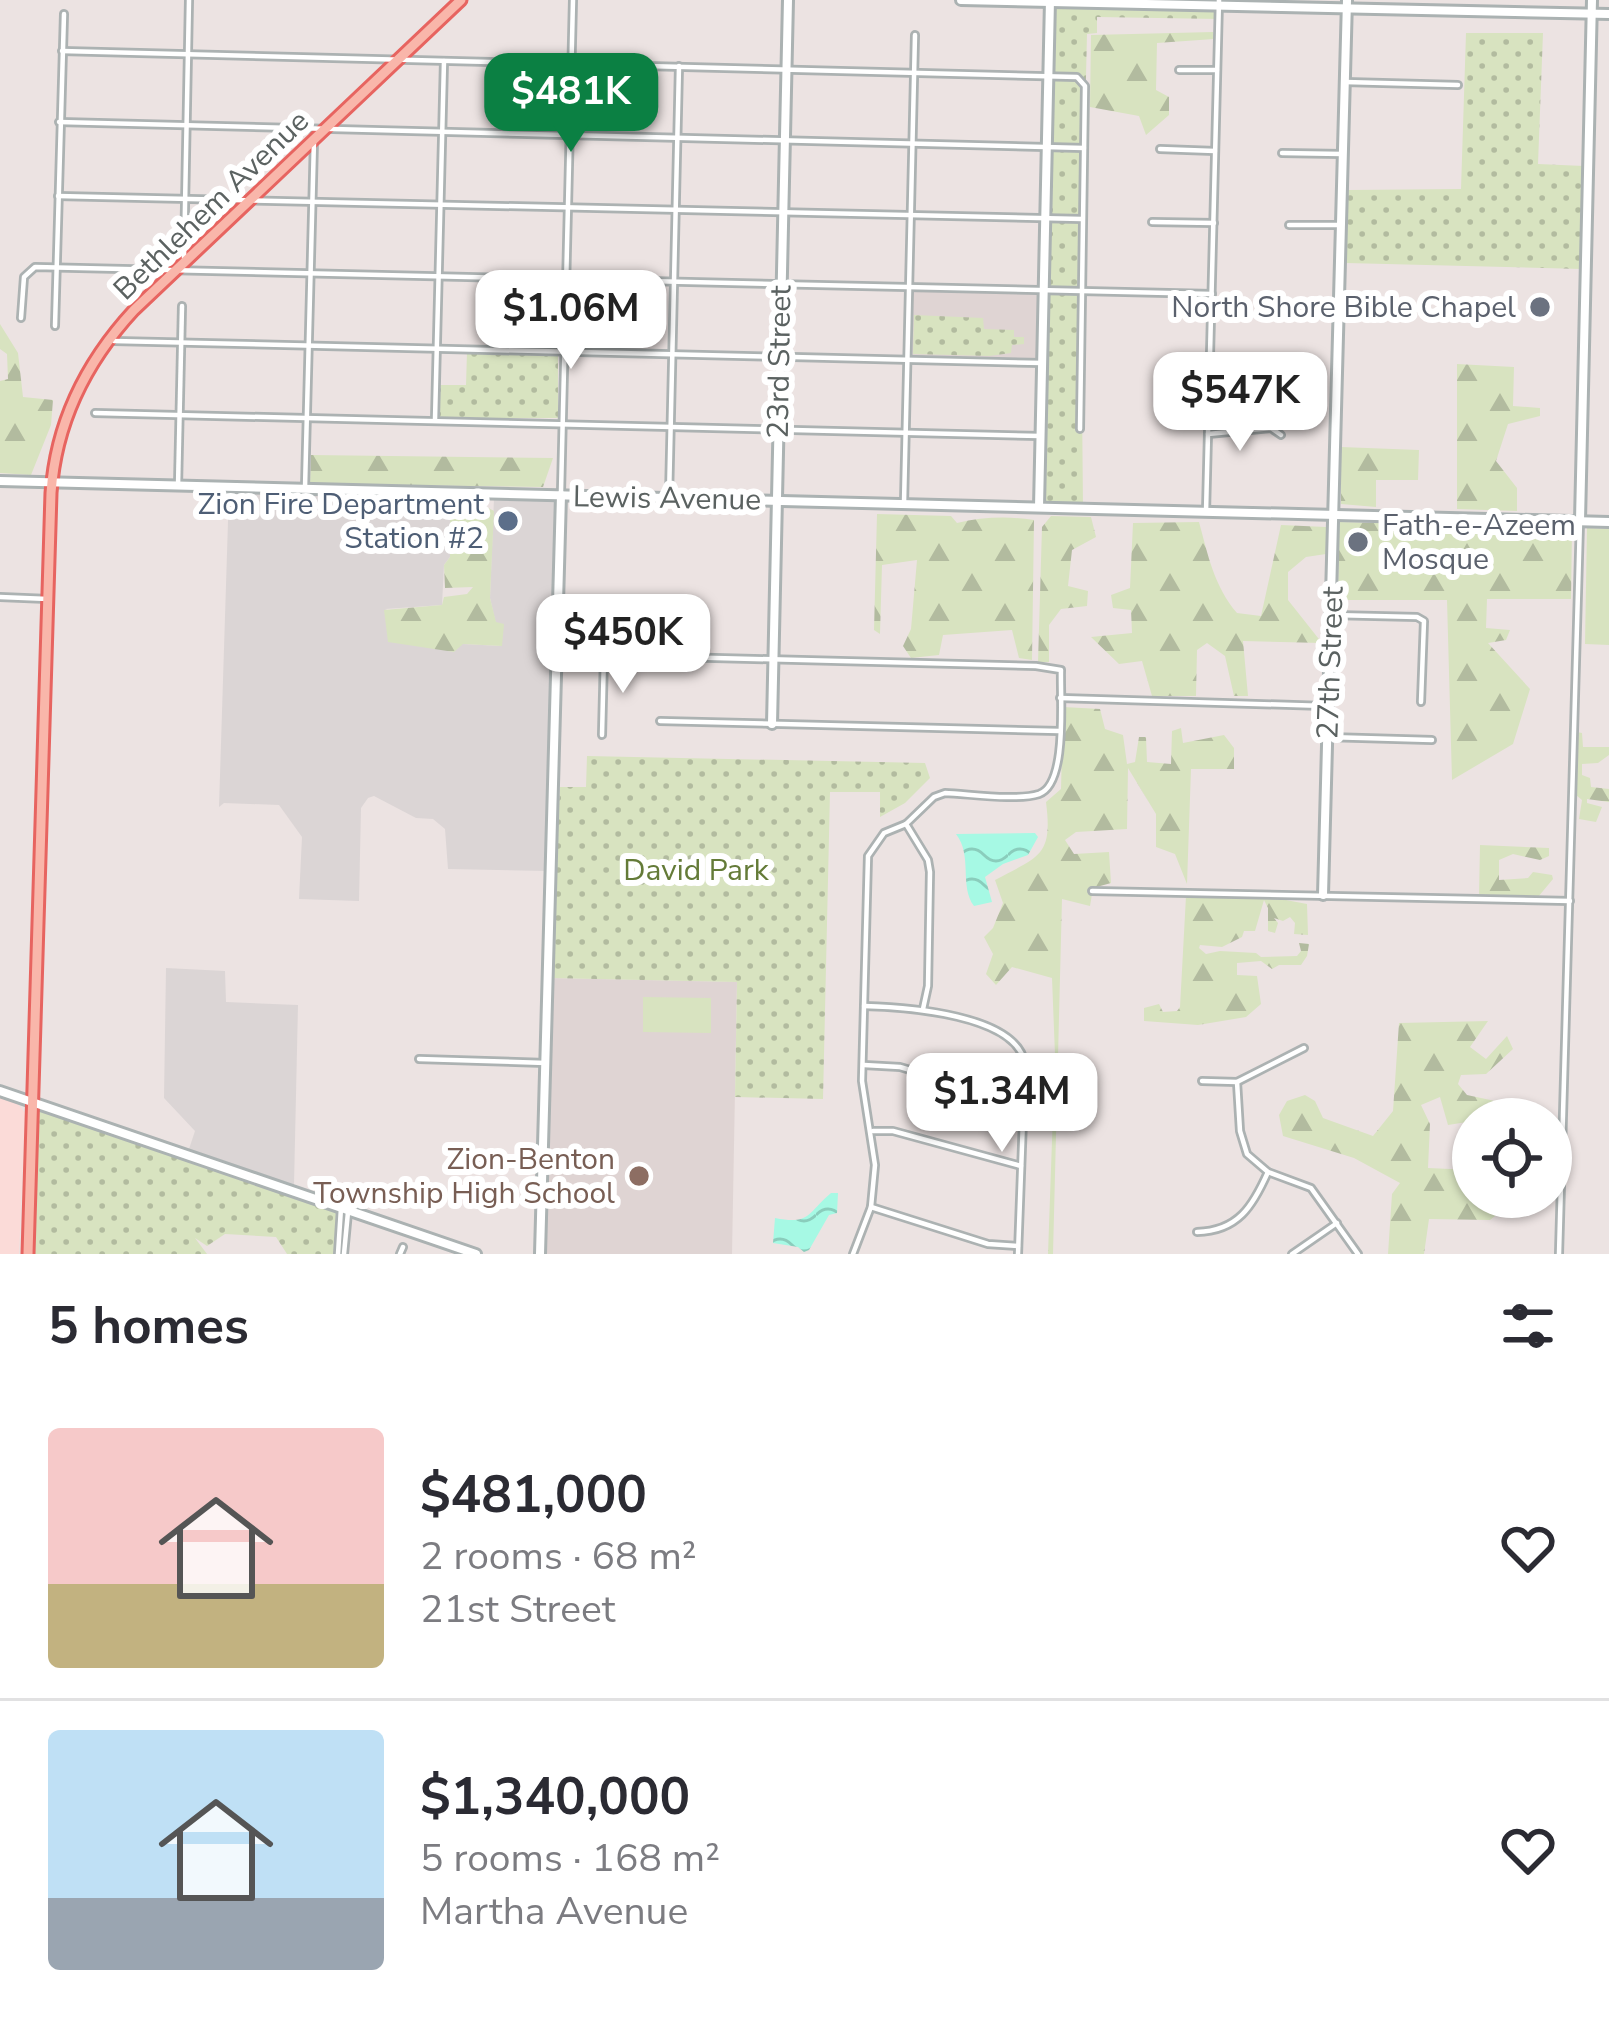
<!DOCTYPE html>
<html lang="en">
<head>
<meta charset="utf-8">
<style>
  :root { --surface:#fff; --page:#f7f7f7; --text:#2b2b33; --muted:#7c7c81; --line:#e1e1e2; --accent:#0b8043 }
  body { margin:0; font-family:"Nunito Sans",sans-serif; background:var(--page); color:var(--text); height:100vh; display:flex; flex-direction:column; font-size:45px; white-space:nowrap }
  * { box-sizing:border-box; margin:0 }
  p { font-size:39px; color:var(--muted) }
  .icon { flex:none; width:66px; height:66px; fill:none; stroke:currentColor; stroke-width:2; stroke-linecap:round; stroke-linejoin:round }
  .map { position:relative; height:1254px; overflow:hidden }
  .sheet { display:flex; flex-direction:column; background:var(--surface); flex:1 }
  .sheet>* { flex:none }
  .tools { position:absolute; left:1452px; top:1098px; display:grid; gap:24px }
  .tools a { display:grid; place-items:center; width:120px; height:120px; border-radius:50%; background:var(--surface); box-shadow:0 3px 9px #0004; font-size:60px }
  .price { position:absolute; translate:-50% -102px; padding:0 27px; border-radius:24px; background:#fff; color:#222; font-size:39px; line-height:78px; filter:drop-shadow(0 3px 6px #0008) }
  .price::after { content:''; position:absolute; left:50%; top:72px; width:36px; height:27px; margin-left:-18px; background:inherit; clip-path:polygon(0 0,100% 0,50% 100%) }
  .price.selected { background:var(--accent); color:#fff }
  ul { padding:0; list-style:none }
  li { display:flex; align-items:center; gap:36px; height:300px; padding:0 48px }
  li+li { border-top:3px solid var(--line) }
  li span { display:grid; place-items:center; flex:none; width:336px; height:240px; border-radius:12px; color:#555 }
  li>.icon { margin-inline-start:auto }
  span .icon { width:144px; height:144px; fill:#fffc; stroke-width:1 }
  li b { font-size:51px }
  h2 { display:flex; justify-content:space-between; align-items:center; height:144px; padding:0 48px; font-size:51px }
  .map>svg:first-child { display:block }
  .commercial { fill:#fbdbd8 }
  .industrial { fill:#dbd5d5 }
  .education { fill:#dfd4d3 }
  .green { fill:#d8e3c0 }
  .forest { fill:url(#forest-firs) }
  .park { fill:url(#park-dots) }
  .water { fill:url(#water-waves) }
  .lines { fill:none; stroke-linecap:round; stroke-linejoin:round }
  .street-casing { stroke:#acb2b2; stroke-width:10 }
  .secondary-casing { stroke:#abb2b2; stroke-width:14 }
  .primary-casing { stroke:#e76460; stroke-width:15 }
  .street { stroke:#fff; stroke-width:4.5 }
  .secondary { stroke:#fff; stroke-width:8 }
  .primary { stroke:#f9b6aa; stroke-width:9 }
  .worship-dot { fill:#6b7280; stroke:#fff; stroke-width:4.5 }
  .service-dot { fill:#5c6f8a; stroke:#fff; stroke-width:4.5 }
  .education-dot { fill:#8d6e63; stroke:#fff; stroke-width:4.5 }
  .labels { text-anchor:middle; stroke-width:12; stroke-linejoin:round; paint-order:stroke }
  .street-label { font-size:30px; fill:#5b6261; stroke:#fff }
  .worship-label { font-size:30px; fill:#5b616d; stroke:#fff; text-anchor:end }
  .service-label { font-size:30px; fill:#4e5e75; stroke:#fff; text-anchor:end }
  .park-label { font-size:30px; fill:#647b38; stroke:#fff }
  .education-label { font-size:30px; fill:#785e54; stroke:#fff; text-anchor:end }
</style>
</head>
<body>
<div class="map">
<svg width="1609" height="1254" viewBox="0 0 1609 1254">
  <defs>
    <pattern id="forest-firs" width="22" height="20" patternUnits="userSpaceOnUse" patternTransform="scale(3)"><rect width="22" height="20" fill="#d8e3c0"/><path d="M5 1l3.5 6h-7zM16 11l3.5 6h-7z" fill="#b2bb9f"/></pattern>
    <pattern id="park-dots" width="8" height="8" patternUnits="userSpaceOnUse" patternTransform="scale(3)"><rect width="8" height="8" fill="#d8e3c0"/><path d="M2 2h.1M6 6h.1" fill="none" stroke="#b2bb9f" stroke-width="1.8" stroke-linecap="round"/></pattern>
    <pattern id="water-waves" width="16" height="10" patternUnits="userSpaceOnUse" patternTransform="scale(3)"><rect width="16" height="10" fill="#a6f9e4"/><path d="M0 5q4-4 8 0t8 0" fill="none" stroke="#8acdbc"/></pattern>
  </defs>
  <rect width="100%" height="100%" fill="#ece3e2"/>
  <polygon class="commercial" points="0,1097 18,1104 25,1113 19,1254 0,1254"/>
  <g class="industrial">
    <polygon points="229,490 451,499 450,557 444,565 442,605 385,609 463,644 501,646 490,598 494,498 555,500 548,871 448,869 445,829 433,819 416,818 374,796 368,798 361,808 359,901 299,899 302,837 279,805 224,803 219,807"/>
    <polygon points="166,968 225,971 226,1002 298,1005 294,1185 189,1149 195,1131 164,1098"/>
  </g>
  <g class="education">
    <polygon points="912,291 1039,294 1038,360 911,357"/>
    <polygon points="549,978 737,982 732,1254 544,1254"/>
  </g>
  <g class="green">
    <polygon points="1587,528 1609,529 1609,645 1585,644"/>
    <polygon points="643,997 711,998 711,1033 643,1032"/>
  </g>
  <g class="forest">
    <polygon points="1213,32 1214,39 1157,43 1156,90 1169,97 1169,115 1146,135 1139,116 1090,107 1091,35"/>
    <polygon points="0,324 18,353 23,397 53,400 51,425 31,475 0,473 0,381 8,379 7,354 0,349"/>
    <polygon points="1457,364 1514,367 1513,406 1540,408 1540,416 1508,424 1496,461 1517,488 1517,511 1457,509"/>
    <polygon points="1341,447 1419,450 1418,480 1376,480 1376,507 1341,504"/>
    <polygon points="311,455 553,458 543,487 310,484"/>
    <polygon points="450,505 485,506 494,511 490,598 496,622 504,624 502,646 463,644 454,652 388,642 384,610 442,605 444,597 467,594 473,587 445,588 444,565 450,557"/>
    <path d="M877 514 951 516 957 523C982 517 1009 516 1034 520L1032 660 1019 658 1012 630 943 635 939 655 911 658 903 646 911 629 917 560 882 565 880 634 874 630Z"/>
    <polygon points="1051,516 1091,517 1096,537 1072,550 1068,586 1088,591 1087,606 1061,609 1049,625 1049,662 1038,662 1042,527"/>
    <path d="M1199 522C1208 555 1214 586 1237 613L1261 616 1281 525 1326 527V554L1306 557 1288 572V600L1322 643 1243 641 1248 696H1234L1225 656 1207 643 1197 650 1196 696H1152L1142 661 1119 664 1091 637 1132 633 1131 610 1113 608 1111 595 1130 588 1133 523Z"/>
    <polygon points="1339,522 1572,528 1571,599 1487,599 1486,628 1510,630 1506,640 1488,643 1530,689 1513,744 1452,780 1447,600 1338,600"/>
    <path d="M1063 707 1100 709 1105 729 1123 735 1127 764 1135 762 1139 737H1146L1147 762 1171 764 1172 731 1181 728 1183 743 1224 735 1234 748V769H1191L1187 884 1175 854 1156 847V814L1128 768 1127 829 1076 832 1065 840 1074 854 1109 852 1111 883 1093 888 1090 906 1062 899 1053 1254H1048L1055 1055 1052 978 1012 967 996 985 986 974 993 954 984 937 993 928 1003 903 995 880C1039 856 1053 857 1046 802L1061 789Z"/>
    <polygon points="1577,732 1582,733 1583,747 1609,747 1609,755 1598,763 1582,764 1582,775 1590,778 1591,787 1609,789 1609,802 1587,799 1587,803 1602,807 1596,822 1579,819 1582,800 1576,795"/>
    <polygon points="1480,845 1549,848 1549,856 1540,860 1513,854 1499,860 1499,880 1528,878 1533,872 1552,875 1553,879 1538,897 1479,896"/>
    <polygon points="1186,896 1265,896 1307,904 1308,935 1294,934 1295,923 1290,917 1283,921 1274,918 1278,923 1275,933 1268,931 1268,908 1264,900 1255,931 1244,931 1242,937 1222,947 1200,945 1199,948 1206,954 1220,951 1256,953 1261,957 1297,956 1301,951 1299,943 1309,944 1307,956 1301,965 1279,965 1272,969 1261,961 1237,963 1237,975 1257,976 1261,1004 1246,1017 1198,1025 1144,1021 1144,1008 1159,1004 1163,1012 1177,1011 1180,1007"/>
    <polygon points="1488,1021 1470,1047 1486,1059 1507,1036 1513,1049 1486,1074 1461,1075 1458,1084 1467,1095 1495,1101 1492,1118 1448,1125 1440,1097 1421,1105 1430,1124 1428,1168 1473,1170 1473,1197 1519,1197 1490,1220 1429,1219 1424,1254 1388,1254 1392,1194 1400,1183 1354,1158 1283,1136 1279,1115 1287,1101 1305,1095 1315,1101 1323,1118 1373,1136 1393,1111 1399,1023"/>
  </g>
  <g class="park">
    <polygon points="1050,0 1219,6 1219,19 1097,17 1097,33 1087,34 1081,290 1083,508 1039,507"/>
    <polygon points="1466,33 1543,33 1538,164 1584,166 1582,269 1346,263 1348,190 1461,189"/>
    <polygon points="914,315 983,318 984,329 1014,330 1014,337 1024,337 1024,344 1012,345 1011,353 989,356 913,354"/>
    <polygon points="467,352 558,355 558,418 440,418 439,385 466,385"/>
    <polygon points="587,756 925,763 930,778 905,803 880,817 880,792 830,792 823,1099 735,1097 737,982 549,978 560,787 586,787"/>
    <polygon points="32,1101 344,1209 342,1254 287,1254 276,1237 225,1234 207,1246 195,1238 207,1254 27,1254"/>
  </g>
  <g class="water">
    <path d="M1035 833 1038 837 1028 855 1003 864 985 877 992 902 974 906C959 886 973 856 956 834Z"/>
    <path d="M831 1193H838L837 1213 829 1215 809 1250 804 1252 798 1247 773 1243 775 1218C811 1225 807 1213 831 1193Z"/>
  </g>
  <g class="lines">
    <defs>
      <g id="street">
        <polyline points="62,51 1077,77 1085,86 1080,429"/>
        <polyline points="1179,70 1217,70"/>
        <polyline points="1345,82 1458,85"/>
        <polyline points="59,122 1084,148"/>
        <polyline points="1160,149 1215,151"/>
        <polyline points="1282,153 1342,154"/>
        <polyline points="58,196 1082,219"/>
        <polyline points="1152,222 1214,223"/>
        <polyline points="1289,225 1341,225"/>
        <polyline points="184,258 189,0"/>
        <polyline points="21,318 24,277 35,267 1212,294"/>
        <polyline points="55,326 64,14"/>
        <polyline points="114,341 1042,363"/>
        <polyline points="95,413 1040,436"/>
        <polyline points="435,420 444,61"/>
        <polyline points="1208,434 1271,428 1281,435"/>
        <polyline points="178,486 182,306"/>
        <polyline points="305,488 314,140"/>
        <polyline points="561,492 573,0"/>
        <polyline points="669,498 679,66"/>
        <polyline points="904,503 915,35"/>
        <polyline points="1206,512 1219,0"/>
        <polyline points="0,597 48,599"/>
        <polyline points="1332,615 1417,617 1424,621 1421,702"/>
        <path d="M558 654 1036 666 1061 670C1060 698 1068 784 1039 794 1017 801 970 794 945 793L934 797 906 824 884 833 868 856 862 1081 875 1165 871 1207 853 1254"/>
        <polyline points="1060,698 1325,706"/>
        <polyline points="660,721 1059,731"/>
        <polyline points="602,735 604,656"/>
        <polyline points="1327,737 1432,740"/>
        <polyline points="906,824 928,860 930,872 928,986 923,1009"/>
        <polyline points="1092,891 1570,901"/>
        <path d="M864 1006C904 1007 1019 1014 1025 1065L1018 1254"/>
        <polyline points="419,1059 546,1063"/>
        <polyline points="864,1065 900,1067 984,1092 1053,1095"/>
        <polyline points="1202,1081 1237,1082 1304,1048"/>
        <polyline points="1237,1082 1240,1131 1247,1154 1268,1172 1311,1188 1358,1254"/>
        <polyline points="873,1131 893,1131 1021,1166"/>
        <polyline points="871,1207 988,1244 1018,1246"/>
        <path d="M1197 1232C1238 1231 1253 1206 1268 1172"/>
        <polyline points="338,1254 341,1208"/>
        <polyline points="344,1254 348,1212"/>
        <polyline points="400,1254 403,1247"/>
        <polyline points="1292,1254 1337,1223"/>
        <polyline points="1559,1254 1580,521"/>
      </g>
      <g id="secondary">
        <polyline points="961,0 1609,14"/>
        <polyline points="0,481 1609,522"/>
        <polyline points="1039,507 1050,0"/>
        <polyline points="1580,520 1592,0"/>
        <polyline points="772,724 788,0"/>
        <polyline points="1323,895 1347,0"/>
        <polyline points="0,1091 476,1254"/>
        <polyline points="540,1254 561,495"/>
      </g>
      <path id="primary" d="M28 1254 51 493C56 421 86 362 134 310L461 0"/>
    </defs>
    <use href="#street" class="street-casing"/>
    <use href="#secondary" class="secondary-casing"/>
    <use href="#primary" class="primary-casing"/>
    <use href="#street" class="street"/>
    <use href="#secondary" class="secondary"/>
    <use href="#primary" class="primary"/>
  </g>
  <g class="worship-dot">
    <circle cx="1540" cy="307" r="12"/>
    <circle cx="1358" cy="542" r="12"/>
  </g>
  <circle class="service-dot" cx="508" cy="521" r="12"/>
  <circle class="education-dot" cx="639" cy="1176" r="12"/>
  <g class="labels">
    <g class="street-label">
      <text transform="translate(211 205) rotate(-44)" y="10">Bethlehem Avenue</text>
      <text transform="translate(779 362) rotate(-89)" y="10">23rd Street</text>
      <text transform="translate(667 498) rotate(1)" y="10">Lewis Avenue</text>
      <text transform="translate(1330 663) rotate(-88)" y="10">27th Street</text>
    </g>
    <g class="worship-label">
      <text x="1516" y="317">North Shore Bible Chapel</text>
      <text x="1382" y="535" text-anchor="start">Fath-e-Azeem<tspan x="1382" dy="34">Mosque</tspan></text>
    </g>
    <g class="service-label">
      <text x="484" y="514">Zion Fire Department<tspan x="484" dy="34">Station #2</tspan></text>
    </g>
    <g class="park-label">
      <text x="696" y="880">David Park</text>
    </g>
    <g class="education-label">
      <text x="615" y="1169">Zion-Benton<tspan x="615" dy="34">Township High School</tspan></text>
    </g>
  </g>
</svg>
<div class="tools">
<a><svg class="icon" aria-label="locate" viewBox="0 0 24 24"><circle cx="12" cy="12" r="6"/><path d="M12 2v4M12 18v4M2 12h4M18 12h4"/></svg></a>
</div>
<b class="price selected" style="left:571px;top:155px">$481K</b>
<b class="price" style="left:571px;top:372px">$1.06M</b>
<b class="price" style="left:1240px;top:454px">$547K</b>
<b class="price" style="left:623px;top:696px">$450K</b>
<b class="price" style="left:1002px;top:1155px">$1.34M</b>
</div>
<section class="sheet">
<h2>5 homes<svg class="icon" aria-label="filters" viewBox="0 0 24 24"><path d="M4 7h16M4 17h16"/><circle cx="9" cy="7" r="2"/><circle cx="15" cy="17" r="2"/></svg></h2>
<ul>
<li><span style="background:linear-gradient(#f6c9c9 65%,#c2b280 0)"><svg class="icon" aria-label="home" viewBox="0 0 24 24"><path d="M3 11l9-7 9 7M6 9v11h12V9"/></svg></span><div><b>$481,000</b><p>2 rooms · 68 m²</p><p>21st Street</p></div><svg class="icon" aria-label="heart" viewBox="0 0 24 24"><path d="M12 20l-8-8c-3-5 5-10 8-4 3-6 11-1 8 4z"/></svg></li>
<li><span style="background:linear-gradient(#bfe0f5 70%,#9aa5b1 0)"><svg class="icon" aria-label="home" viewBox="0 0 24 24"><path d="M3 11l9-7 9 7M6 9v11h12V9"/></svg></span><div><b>$1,340,000</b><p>5 rooms · 168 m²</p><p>Martha Avenue</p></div><svg class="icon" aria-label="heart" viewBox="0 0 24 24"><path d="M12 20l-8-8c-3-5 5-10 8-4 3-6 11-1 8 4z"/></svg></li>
</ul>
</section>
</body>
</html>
